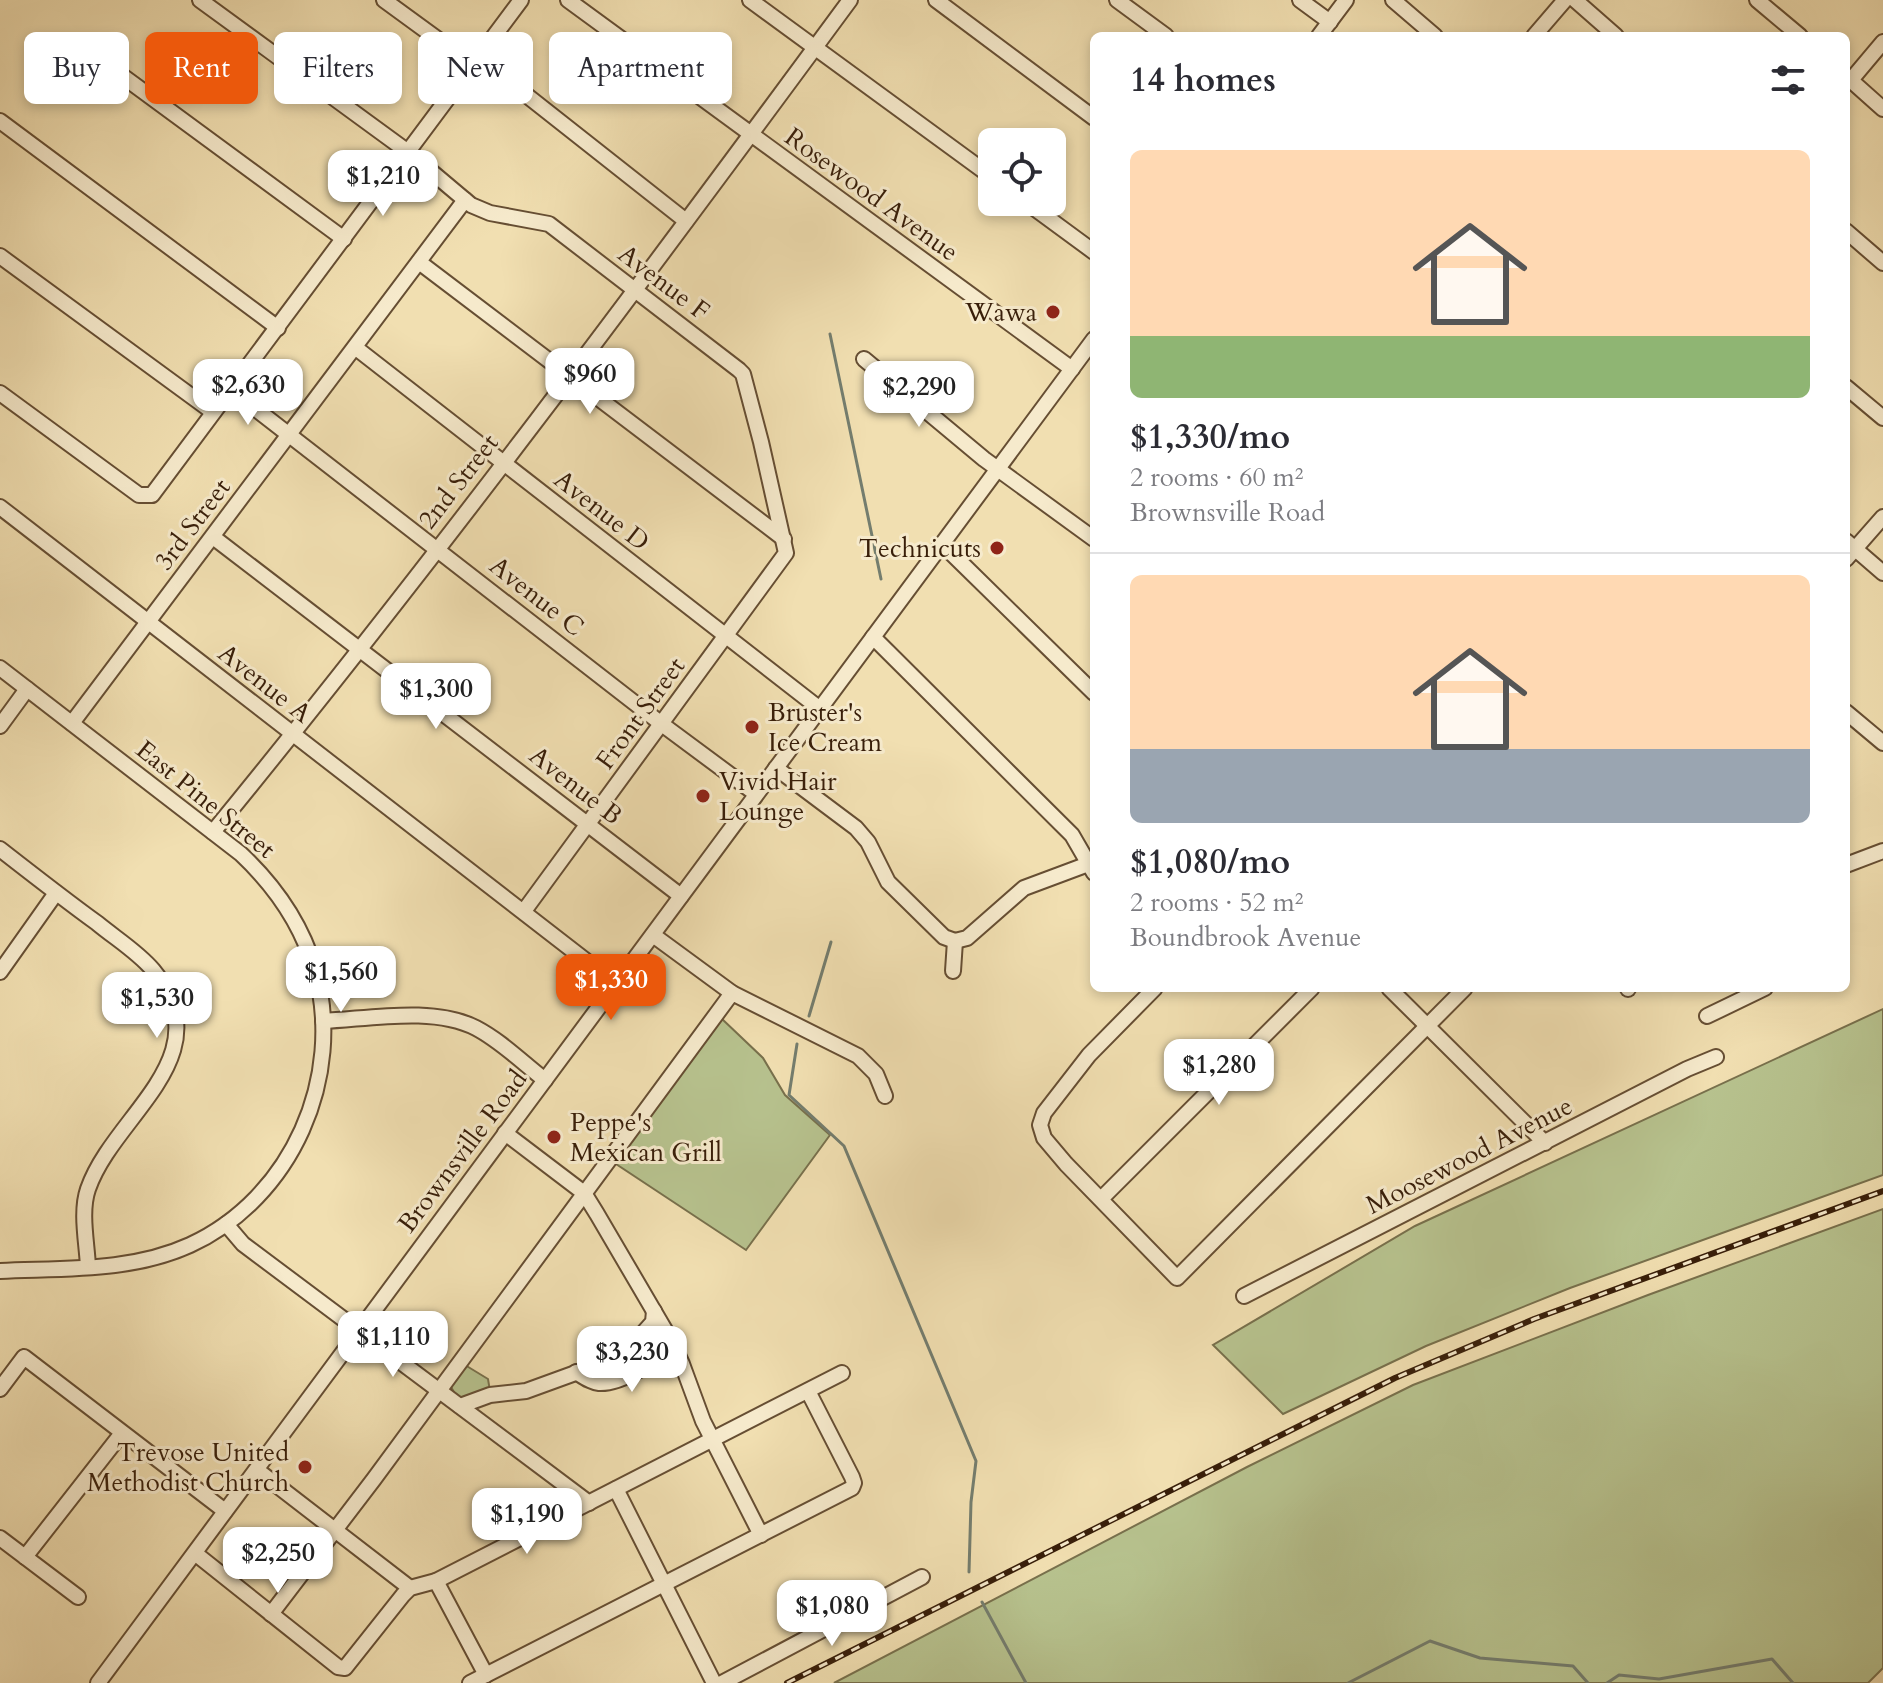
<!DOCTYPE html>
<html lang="en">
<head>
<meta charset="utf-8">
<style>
  :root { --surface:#fff; --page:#f7f7f7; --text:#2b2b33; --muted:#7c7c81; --line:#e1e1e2; --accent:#ea580c }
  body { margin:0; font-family:Cardo,serif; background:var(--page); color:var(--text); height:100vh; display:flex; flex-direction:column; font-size:30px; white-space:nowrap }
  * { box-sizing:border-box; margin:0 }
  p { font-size:26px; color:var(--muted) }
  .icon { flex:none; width:44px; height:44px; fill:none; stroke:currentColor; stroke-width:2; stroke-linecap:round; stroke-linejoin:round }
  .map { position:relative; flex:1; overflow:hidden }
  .side { position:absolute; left:1090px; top:32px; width:760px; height:960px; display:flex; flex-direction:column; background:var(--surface); border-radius:12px; box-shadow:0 4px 12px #0003 }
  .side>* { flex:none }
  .top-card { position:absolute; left:24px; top:32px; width:760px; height:72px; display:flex; gap:16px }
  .controls { position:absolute; left:978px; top:128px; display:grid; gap:16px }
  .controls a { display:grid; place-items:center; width:88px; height:88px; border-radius:12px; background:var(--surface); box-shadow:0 4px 12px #0003; font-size:40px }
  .price { position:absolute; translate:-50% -68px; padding:0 18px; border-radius:16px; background:#fff; color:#222; font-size:26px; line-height:52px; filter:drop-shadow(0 2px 4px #0008) }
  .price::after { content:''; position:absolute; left:50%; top:48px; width:24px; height:18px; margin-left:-12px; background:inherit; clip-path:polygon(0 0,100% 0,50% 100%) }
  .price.current { background:var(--accent); color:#fff }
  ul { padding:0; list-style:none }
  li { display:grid; align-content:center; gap:16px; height:424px; padding:0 40px }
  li+li { border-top:2px solid var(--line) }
  li span { display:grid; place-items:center; height:248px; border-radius:12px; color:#555 }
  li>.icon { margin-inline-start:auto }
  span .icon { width:144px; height:144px; fill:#fffc; stroke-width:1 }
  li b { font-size:34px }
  h2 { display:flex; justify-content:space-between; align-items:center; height:96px; padding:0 40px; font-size:34px }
  .tag { padding:0 28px; border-radius:12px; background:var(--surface); box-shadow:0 4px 12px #0003; font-size:28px; line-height:72px }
  .tag.current { background:var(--accent); color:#fff }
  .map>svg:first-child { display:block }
  .green { fill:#b7c28e; stroke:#78704c; stroke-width:2 }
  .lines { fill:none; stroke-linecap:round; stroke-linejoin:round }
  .stream { stroke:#747d6e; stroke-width:3 }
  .minor-casing { stroke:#664e33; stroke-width:18 }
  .minor { stroke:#f6eacc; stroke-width:14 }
  .rail-casing { stroke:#381e09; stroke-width:6 }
  .rail { stroke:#f6eacc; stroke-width:3; stroke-dasharray:9; stroke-linecap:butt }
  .poi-dot { fill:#8f2418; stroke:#f6eacc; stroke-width:3 }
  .labels { text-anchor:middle; stroke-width:6; stroke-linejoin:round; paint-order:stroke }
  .street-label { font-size:26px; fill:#381e09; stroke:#f6eacc }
  .poi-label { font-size:26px; fill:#381e09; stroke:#f6eacc; text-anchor:end }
</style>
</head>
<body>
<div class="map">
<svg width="1883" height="1683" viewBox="0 0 1883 1683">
  <rect width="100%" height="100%" fill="#f1dfb1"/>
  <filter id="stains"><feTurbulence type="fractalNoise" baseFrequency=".0025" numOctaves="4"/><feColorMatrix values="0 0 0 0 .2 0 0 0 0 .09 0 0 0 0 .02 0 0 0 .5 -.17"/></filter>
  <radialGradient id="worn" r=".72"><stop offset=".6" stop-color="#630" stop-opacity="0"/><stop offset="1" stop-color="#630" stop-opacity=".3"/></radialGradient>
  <g class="green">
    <polygon points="1883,1009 1883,1175 1570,1288 1426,1346 1283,1414 1213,1345 1415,1226"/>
    <polygon points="721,1018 763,1058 785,1095 830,1135 746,1250 613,1162"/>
    <polygon points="1883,1209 1883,1668 1868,1683 834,1683 1247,1467 1413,1385 1648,1295"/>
    <polygon points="465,1365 488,1379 490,1391 462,1399 455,1394 450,1385"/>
  </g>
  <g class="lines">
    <g class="stream">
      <polyline points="830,334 881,579"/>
      <polyline points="809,1016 831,942"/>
      <polyline points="797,1044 789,1095 844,1146 976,1461 971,1502 969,1572"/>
      <polyline points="982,1602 1026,1683"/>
      <polyline points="1348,1683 1430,1641 1480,1658 1573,1666 1588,1683"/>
      <polyline points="1607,1683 1619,1675 1659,1679 1772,1659 1793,1683"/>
    </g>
    <defs>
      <g id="minor">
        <polyline points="200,0 408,152 471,205 490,213 549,224 739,370 743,374 761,442 786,553 524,911"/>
        <polyline points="384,0 473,65"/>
        <polyline points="568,0 1072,369"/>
        <polyline points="750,0 992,177"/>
        <polyline points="936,0 1094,118"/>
        <polyline points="1117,0 1166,36"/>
        <polyline points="1300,0 1330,22"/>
        <polyline points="1393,0 1435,36"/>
        <polyline points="1575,0 1616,36"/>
        <polyline points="1757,0 1800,36"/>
        <polyline points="1319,36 1346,0"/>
        <polyline points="1534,36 1565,0"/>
        <polyline points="83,47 344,239"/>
        <polyline points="478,57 686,221"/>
        <polyline points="1846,76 1883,109"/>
        <polyline points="1851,80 1883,42"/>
        <polyline points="0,121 278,328"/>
        <polyline points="1026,202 1094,252"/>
        <polyline points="1846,231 1883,263"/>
        <polyline points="0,256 213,412"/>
        <polyline points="419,262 784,539"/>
        <polyline points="356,348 820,709"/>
        <polyline points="864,359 984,459 1094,539"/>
        <polyline points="1846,387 1883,418"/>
        <polyline points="230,389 663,725 756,794"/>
        <polyline points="0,393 139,495 152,495 521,0"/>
        <polyline points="0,507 616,984"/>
        <polyline points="213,537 681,896"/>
        <polyline points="1846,541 1883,573"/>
        <polyline points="942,544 1094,693"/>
        <polyline points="1846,559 1883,517"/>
        <polyline points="873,637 1072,835 1094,873"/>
        <path d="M0 668 241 854C275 886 302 925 315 970 345 1077 292 1198 190 1245 131 1272 64 1268 0 1271"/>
        <polyline points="1846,712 1883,743"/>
        <polyline points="72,723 465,200"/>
        <polyline points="0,726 27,689"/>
        <polyline points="776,768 856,828 868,842 888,882 944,937 955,941"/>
        <path d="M213 832C434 562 643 281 850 0"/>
        <path d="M0 849C32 874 64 899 97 923 115 938 138 952 153 970 224 1057 114 1114 88 1189 80 1212 87 1243 88 1267"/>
        <polyline points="1846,865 1883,851"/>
        <polyline points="653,935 732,993 858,1056 876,1074 885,1096"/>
        <polyline points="955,941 967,938 1024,888 1091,863"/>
        <polyline points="953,971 955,941"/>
        <polyline points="0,972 56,893"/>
        <polyline points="1155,988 1089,1055 1044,1113 1040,1125 1044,1138 1066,1164 1177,1278 1465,988"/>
        <polyline points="1389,988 1545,1143"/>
        <polyline points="1628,989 1628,988"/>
        <polyline points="1707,1016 1765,988"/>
        <path d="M323 1021C369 1019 433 1006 476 1028 501 1041 523 1063 545 1080"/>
        <polyline points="505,1133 584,1193 597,1214 672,1342 682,1364 703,1421 761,1535"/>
        <polyline points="1101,1199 1312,988"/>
        <polyline points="226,1224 243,1244 589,1503"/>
        <polyline points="1244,1296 1687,1069 1716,1057"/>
        <path d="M576 1372C584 1377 590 1382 599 1383 621 1384 661 1360 672 1342"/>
        <polyline points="0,1389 24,1357 225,1511"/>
        <polyline points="460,1406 490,1395 526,1391 603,1363 636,1341 653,1322 654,1311"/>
        <polyline points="257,1470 410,1588"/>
        <polyline points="616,1489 714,1683"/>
        <polyline points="0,1538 78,1597"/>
        <polyline points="196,1554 338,1667 345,1668 403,1595 410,1588 436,1581 842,1373"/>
        <polyline points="25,1557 122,1433"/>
        <polyline points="436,1581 486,1675"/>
        <polyline points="271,1614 374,1479 732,993"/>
        <polyline points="98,1683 1094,339"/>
        <polyline points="470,1683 852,1488 854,1483 852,1477 808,1391"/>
        <polyline points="722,1683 922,1577"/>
      </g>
    </defs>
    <use href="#minor" class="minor-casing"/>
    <use href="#minor" class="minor"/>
    <defs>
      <polyline id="rail" points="787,1683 1395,1378 1534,1319 1883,1191"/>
    </defs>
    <use href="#rail" class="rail-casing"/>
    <use href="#rail" class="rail"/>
  </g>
  <g class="poi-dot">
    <circle cx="1053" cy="312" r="8"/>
    <circle cx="997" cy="548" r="8"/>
    <circle cx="752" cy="727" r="8"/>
    <circle cx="703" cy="796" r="8"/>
    <circle cx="554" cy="1137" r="8"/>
    <circle cx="305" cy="1467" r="8"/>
  </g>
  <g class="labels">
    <g class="street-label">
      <text transform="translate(872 194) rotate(36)" y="9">Rosewood Avenue</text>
      <text transform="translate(664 282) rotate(37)" y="9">Avenue F</text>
      <text transform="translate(458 481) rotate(-52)" y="9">2nd Street</text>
      <text transform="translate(602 510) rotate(38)" y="9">Avenue D</text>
      <text transform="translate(192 524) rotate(-53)" y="9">3rd Street</text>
      <text transform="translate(537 596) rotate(38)" y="9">Avenue C</text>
      <text transform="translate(265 683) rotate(38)" y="9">Avenue A</text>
      <text transform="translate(640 713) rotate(-54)" y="9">Front Street</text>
      <text transform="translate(576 785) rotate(38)" y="9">Avenue B</text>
      <text transform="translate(206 799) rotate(39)" y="9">East Pine Street</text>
      <text transform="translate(462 1151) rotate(-53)" y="9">Brownsville Road</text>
      <text transform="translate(1469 1155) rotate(-27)" y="9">Moosewood Avenue</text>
    </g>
    <g class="poi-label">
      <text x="1037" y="321">Wawa</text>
      <text x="981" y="557">Technicuts</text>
      <text x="768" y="721" text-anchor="start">Bruster's<tspan x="768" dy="30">Ice Cream</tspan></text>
      <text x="719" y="790" text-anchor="start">Vivid Hair<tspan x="719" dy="30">Lounge</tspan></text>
      <text x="570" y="1131" text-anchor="start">Peppe's<tspan x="570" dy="30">Mexican Grill</tspan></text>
      <text x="289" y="1461">Trevose United<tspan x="289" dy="30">Methodist Church</tspan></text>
    </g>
  </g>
  <rect width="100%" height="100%" filter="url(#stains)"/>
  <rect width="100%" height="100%" fill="url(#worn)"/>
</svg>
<div class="controls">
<a><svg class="icon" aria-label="locate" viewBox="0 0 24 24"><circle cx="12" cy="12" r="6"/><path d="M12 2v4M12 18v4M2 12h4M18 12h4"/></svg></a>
</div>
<b class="price" style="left:383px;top:218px">$1,210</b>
<b class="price" style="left:590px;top:416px">$960</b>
<b class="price" style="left:248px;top:427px">$2,630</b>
<b class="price" style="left:919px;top:429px">$2,290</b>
<b class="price" style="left:436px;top:731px">$1,300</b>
<b class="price" style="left:341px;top:1014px">$1,560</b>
<b class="price current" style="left:611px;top:1022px">$1,330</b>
<b class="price" style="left:157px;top:1040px">$1,530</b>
<b class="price" style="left:1219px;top:1107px">$1,280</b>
<b class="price" style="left:393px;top:1379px">$1,110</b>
<b class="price" style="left:632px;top:1394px">$3,230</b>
<b class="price" style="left:527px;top:1556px">$1,190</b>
<b class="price" style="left:278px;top:1595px">$2,250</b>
<b class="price" style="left:832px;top:1648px">$1,080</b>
<div class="top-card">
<a class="tag">Buy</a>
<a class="tag current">Rent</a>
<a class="tag">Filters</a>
<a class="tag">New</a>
<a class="tag">Apartment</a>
</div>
<section class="side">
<h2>14 homes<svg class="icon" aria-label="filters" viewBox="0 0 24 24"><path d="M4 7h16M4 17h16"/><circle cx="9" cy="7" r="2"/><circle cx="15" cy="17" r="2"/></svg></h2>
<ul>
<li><span style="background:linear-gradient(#ffd9b3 75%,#8fb573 0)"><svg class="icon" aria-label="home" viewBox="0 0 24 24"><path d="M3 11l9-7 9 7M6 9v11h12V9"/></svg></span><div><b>$1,330/mo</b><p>2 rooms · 60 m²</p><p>Brownsville Road</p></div></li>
<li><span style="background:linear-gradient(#ffd9b3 70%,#9aa5b1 0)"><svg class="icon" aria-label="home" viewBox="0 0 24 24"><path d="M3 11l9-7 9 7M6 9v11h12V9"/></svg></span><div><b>$1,080/mo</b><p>2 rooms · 52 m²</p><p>Boundbrook Avenue</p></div></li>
</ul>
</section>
</div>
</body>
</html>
